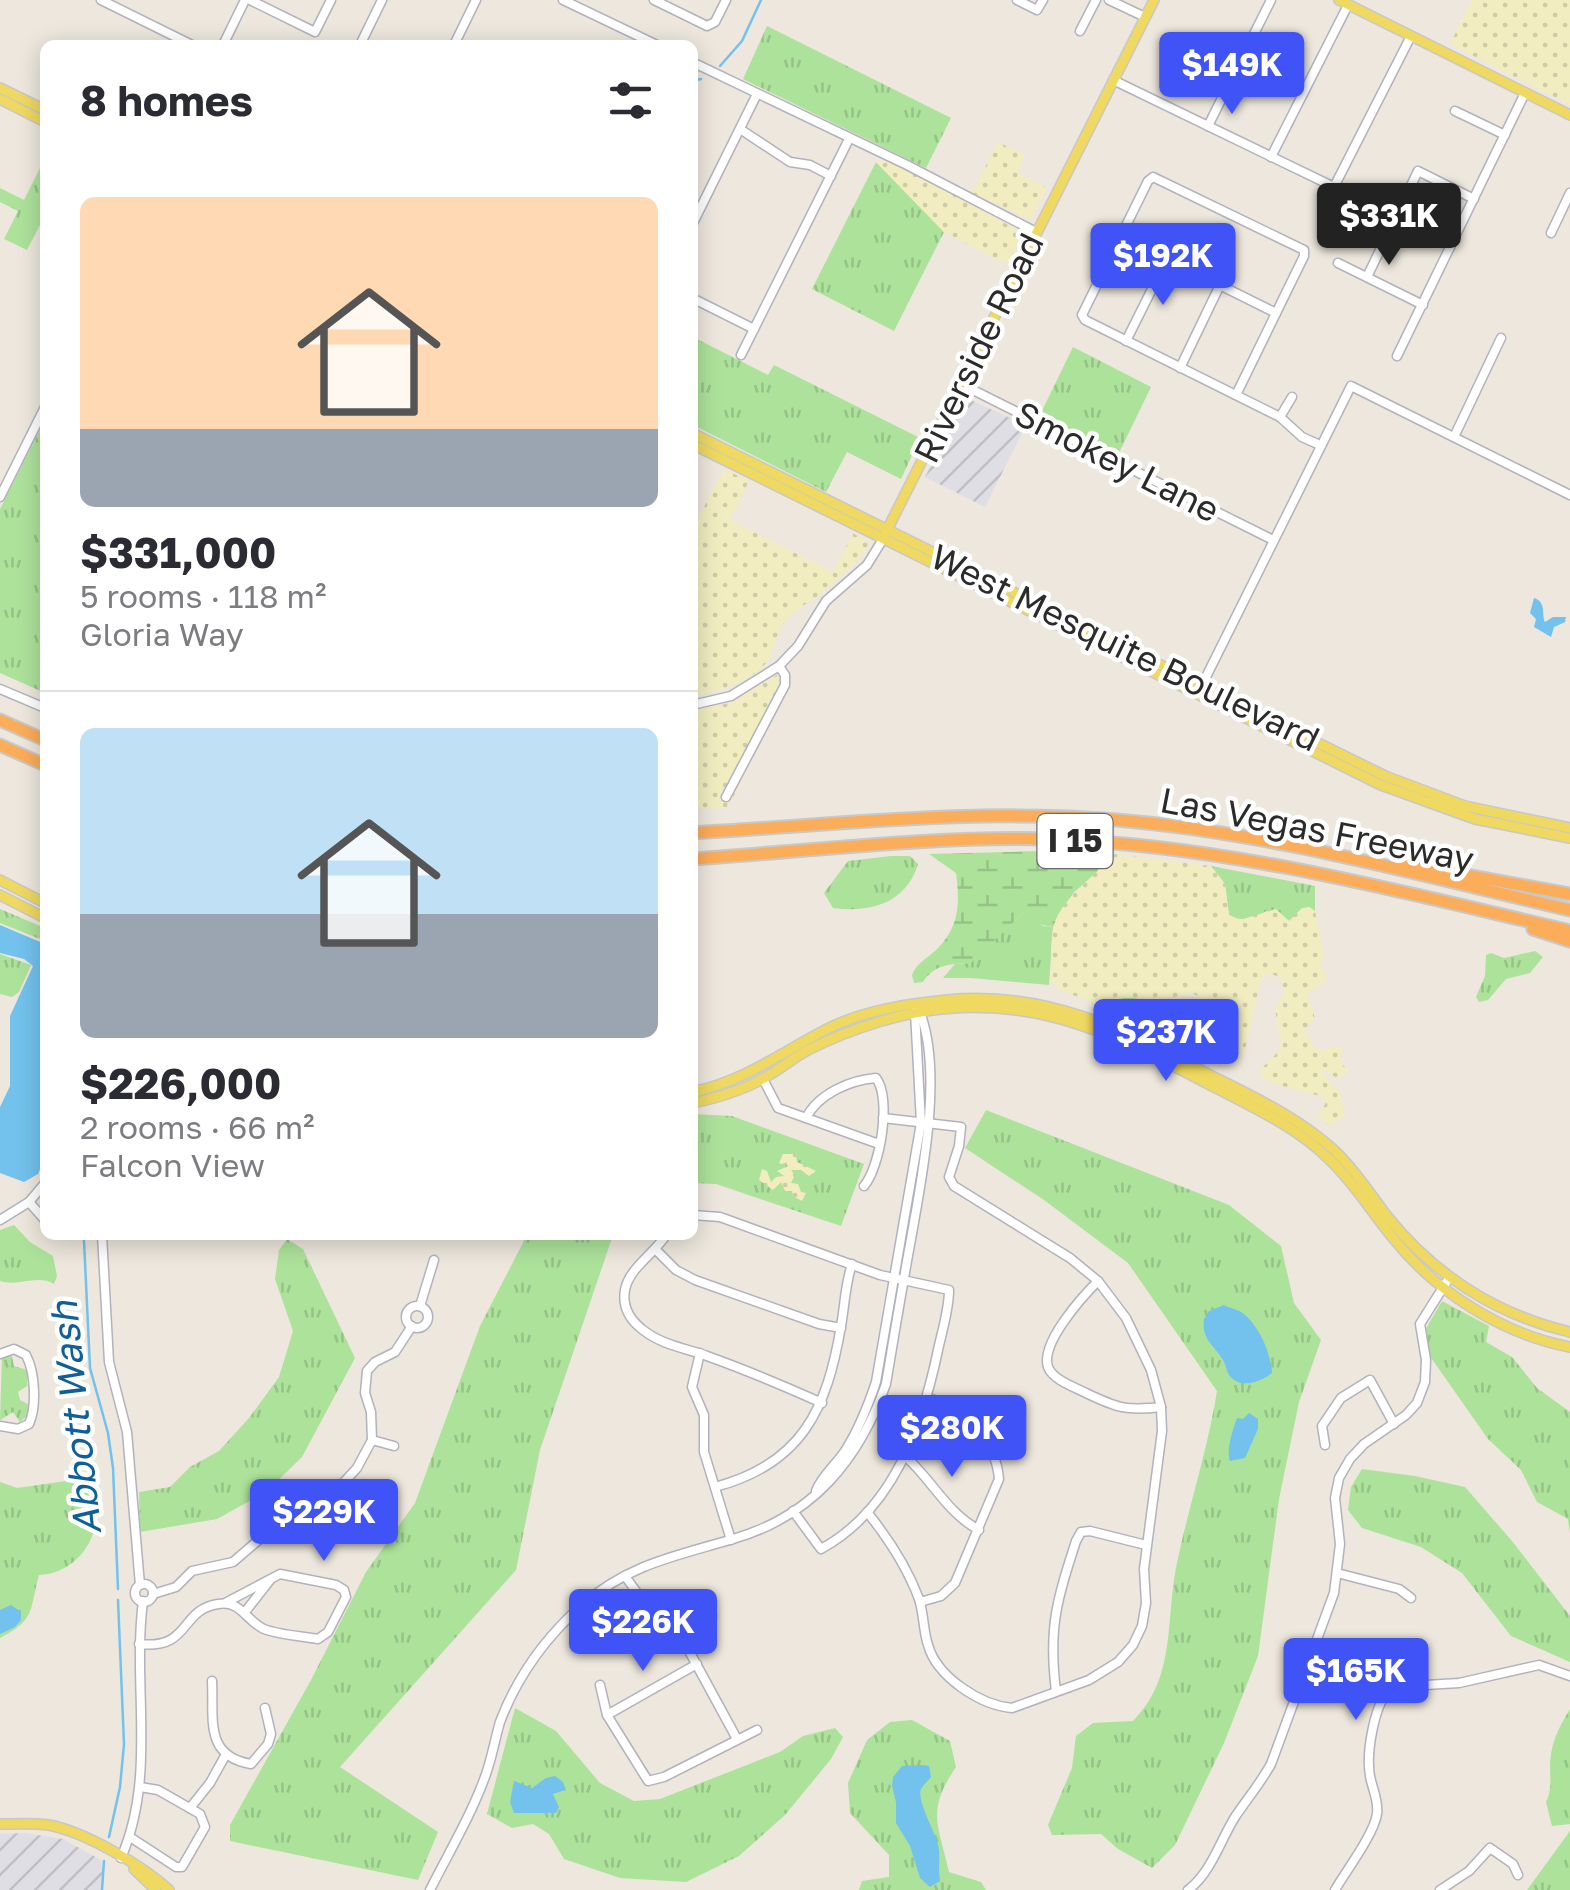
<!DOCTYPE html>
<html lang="en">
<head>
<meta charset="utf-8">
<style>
  :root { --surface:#fff; --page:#f2f2f3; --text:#2b2b33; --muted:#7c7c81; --line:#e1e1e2; --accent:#4053f7 }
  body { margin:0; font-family:"Golos Text",sans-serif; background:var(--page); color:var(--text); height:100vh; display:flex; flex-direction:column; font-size:38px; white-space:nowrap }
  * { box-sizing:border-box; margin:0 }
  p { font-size:32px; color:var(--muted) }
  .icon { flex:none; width:55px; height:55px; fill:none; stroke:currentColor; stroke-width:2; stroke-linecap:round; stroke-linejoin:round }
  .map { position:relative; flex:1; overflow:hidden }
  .drawer { position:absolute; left:40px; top:40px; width:658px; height:1200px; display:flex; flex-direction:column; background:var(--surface); border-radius:15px; box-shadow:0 5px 25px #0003 }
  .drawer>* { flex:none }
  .price { position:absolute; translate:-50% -85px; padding:0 22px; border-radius:10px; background:var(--accent); color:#fff; font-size:32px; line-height:65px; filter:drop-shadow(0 2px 5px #0008) }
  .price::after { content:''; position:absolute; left:50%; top:60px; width:30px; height:22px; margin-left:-15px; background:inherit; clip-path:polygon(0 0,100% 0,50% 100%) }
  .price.selected { background:#222; color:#fff }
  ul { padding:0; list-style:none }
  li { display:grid; align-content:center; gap:20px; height:530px; padding:0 40px }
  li+li { border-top:2px solid var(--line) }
  li span { display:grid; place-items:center; height:310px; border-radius:15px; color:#555 }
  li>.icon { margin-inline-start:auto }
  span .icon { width:180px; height:180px; fill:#fffc; stroke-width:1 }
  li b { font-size:42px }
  h2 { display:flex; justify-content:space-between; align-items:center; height:120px; padding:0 40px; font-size:42px }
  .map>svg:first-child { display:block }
  .industrial { fill:url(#industrial-furrows) }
  .grass { fill:url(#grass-tufts) }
  .wetland { fill:url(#wetland-marsh) }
  .sand { fill:url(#sand-dots) }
  .water { fill:#72c2ed }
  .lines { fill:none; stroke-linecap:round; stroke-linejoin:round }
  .stream { stroke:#72c2ed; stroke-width:2.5 }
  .minor-casing { stroke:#b1b2be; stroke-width:11 }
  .major-casing { stroke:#c8c8c8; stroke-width:12 }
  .highway-casing { stroke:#c8c8c8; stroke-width:15 }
  .minor { stroke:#fff; stroke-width:8 }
  .major { stroke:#efd960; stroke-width:9 }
  .highway { stroke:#fcad59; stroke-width:11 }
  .labels { text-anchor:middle; stroke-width:9; stroke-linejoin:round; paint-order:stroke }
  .shield { fill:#fff; stroke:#6b6b6b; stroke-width:2.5 }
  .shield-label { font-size:32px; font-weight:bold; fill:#2b2b2b }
  .street-label { font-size:35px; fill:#2b2b2b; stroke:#fff }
  .water-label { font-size:38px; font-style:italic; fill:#0f5f9a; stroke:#fff }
</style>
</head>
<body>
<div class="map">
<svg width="1570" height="1890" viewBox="0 0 1570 1890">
  <defs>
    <pattern id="industrial-furrows" width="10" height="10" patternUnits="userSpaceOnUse" patternTransform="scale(2.5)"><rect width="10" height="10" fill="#e0dee5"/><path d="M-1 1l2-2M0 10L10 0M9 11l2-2" fill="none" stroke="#c0bfc5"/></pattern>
    <pattern id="grass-tufts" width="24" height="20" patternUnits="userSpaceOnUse" patternTransform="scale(2.5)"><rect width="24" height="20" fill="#ade29b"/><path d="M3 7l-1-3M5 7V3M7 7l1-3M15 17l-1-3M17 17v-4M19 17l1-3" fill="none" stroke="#95c286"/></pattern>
    <pattern id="wetland-marsh" width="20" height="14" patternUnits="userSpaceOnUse" patternTransform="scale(2.5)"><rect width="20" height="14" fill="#ade29b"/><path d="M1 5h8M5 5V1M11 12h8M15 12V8" fill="none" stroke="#95c286"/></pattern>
    <pattern id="sand-dots" width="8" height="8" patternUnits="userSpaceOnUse" patternTransform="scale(2.5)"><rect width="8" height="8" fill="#f1edc1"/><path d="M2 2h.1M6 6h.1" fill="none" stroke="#cfcba6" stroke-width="1.8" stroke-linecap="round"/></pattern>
  </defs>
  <rect width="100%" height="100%" fill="#ede7dd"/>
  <g class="industrial">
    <polygon points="966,398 1026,425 985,507 925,477"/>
    <polygon points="25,1833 63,1839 101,1860 103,1876 101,1890 0,1890 0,1834"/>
  </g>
  <g class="grass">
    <polygon points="767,26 951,118 926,168 743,79"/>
    <polygon points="45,158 45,215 27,250 4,239 18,211 0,202 0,188 24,200"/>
    <polygon points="876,162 944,232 894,331 812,289"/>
    <polygon points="693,337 768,375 774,365 920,438 901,479 847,452 826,492 693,425"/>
    <polygon points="1073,347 1151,387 1118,455 1039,417"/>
    <polygon points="45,420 45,693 0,673 0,509"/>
    <path d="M891 856H910L918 864C906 903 871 913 833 908L824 893 848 861Z"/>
    <path d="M1211 866 1315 886V911L1309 907 1290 921 1266 911C1254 920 1242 922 1229 915L1225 884Z"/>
    <polygon points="0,909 45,928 45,941 0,923"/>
    <polygon points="1022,914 1043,926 1053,927 1049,985 971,978 943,978 955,964 970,963"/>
    <polygon points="1535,951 1543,957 1530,973 1506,979 1488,1000 1479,1002 1476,997 1485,976 1486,955 1491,953 1504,958"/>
    <polygon points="0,954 31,965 19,992 12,997 0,994"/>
    <polygon points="1128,997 1143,999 1153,1009 1158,1026 1166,1024 1179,1031 1183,1030 1191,1043 1161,1033 1138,1013 1125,1012 1104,1003"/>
    <path d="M986 1110 1229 1205 1281 1246 1294 1303 1321 1340 1299 1402 1279 1499 1258 1656 1224 1743 1175 1845 1152 1868 1118 1849 1101 1834 1052 1835 1048 1825 1072 1768 1076 1736 1093 1723 1133 1721C1177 1677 1165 1619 1177 1563 1189 1505 1208 1449 1217 1391L1128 1263 1044 1200 965 1148Z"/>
    <polygon points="693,1114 732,1116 864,1164 841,1226 716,1184 693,1183"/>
    <path d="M14 1225 30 1242 53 1256 57 1276 54 1284C37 1274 18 1287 0 1281V1230Z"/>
    <polygon points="527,1235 613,1235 540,1450 516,1570 340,1767 438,1832 418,1880 230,1841 230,1825 311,1680 366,1572 415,1503 480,1326"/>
    <polygon points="287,1239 303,1249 355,1358 302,1457 266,1492 217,1519 140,1532 139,1492 170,1487 190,1467 219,1451 249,1418 279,1377 293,1331 275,1279 279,1250"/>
    <polygon points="1442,1301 1489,1326 1486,1342 1512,1357 1537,1388 1570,1412 1570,1534 1568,1519 1537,1502 1521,1470 1488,1439 1427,1352 1424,1332"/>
    <polygon points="11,1353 14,1366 27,1370 27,1386 18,1392 20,1400 28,1404 28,1415 20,1422 13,1412 0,1420 2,1356"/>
    <polygon points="1362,1469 1415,1476 1465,1487 1512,1541 1570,1616 1570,1662 1511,1636 1462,1573 1421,1547 1362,1528 1348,1510 1351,1487"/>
    <path d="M73 1480C119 1507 88 1574 39 1575 29 1610 37 1619 0 1638V1482L17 1488Z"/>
    <polygon points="515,1708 556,1731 600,1783 634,1801 660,1799 780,1752 803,1736 835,1728 843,1737 831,1759 785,1815 739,1856 686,1882 620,1878 564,1859 549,1834 533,1824 512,1828 487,1814"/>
    <path d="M1570 1709V1824L1552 1826 1546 1802C1554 1787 1548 1771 1551 1754 1554 1736 1561 1724 1570 1709Z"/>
    <path d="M912 1720 950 1741 956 1767C926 1811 938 1823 949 1872L981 1882 986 1890H859L862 1881 889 1877V1855L850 1813 848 1783 867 1740 890 1722Z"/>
    <polygon points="1570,1831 1570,1890 1527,1890"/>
  </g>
  <path class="wetland" d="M1043 851 1113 854 1099 872 1074 892 1053 927 1032 923 1022 914 971 963C950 964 935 964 923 982L914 983 912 975C917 963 926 959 935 951 960 927 960 903 956 873L929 854Z"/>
  <g class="sand">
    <polygon points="1472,0 1570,0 1570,105 1450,44"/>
    <polygon points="998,142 1025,155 1017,173 1047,188 1030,219 972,193"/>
    <polygon points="878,160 903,166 1019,231 1022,238 1011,260 1004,263 944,232 876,162"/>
    <path d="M726 470 749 481 730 520 833 572 853 533 869 544C860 560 834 584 819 595 808 603 797 608 788 618 772 635 778 656 758 671 738 686 716 691 693 697V529L721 473Z"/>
    <polygon points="784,671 782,685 788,688 728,807 693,808 693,710 730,703"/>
    <path d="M1113 854 1211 866 1225 884 1229 915 1240 920 1276 909 1289 921 1302 908 1309 907 1315 911 1324 956 1320 965 1328 979 1307 994 1315 1018 1304 1031 1315 1048 1323 1050 1338 1046 1343 1049 1340 1062 1349 1071 1338 1079 1326 1070 1322 1073 1341 1095 1344 1117 1330 1126 1317 1116 1326 1103 1322 1097C1312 1093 1265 1083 1262 1078 1261 1076 1261 1072 1261 1069L1278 1052 1281 1042 1275 1010 1285 992 1279 977 1269 973 1261 979 1244 1054 1239 1058 1229 1035 1214 1036 1207 1030V1007L1195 994 1165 998 1153 1009 1143 999C1130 998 1116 996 1105 1003L1108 1007 1061 991 1050 979C1052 963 1050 946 1053 930 1058 899 1095 878 1113 854Z"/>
    <polygon points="783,1154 796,1154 797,1162 816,1171 809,1176 801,1170 791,1170 795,1175 791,1183 798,1184 801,1192 806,1193 802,1201 793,1196 792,1191 785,1191 781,1182 773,1190 759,1180 762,1169 767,1171 771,1182 776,1177 784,1176 777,1171 788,1166 779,1163"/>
  </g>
  <g class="water">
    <path d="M1534 598C1547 602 1541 615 1545 622L1553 617H1566L1565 622 1554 627 1551 637 1534 627 1536 619 1530 613Z"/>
    <polygon points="0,925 45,944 45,1157 38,1174 24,1182 0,1173 0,1107 10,1086 10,1016 33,966 24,959 0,953"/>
    <path d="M1224 1305C1231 1309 1239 1309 1245 1315 1260 1328 1271 1354 1272 1373 1260 1382 1240 1390 1229 1375 1226 1370 1226 1365 1223 1360 1214 1345 1201 1339 1204 1319L1209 1311Z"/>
    <path d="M1249 1413 1258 1419V1429L1245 1458 1230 1461C1226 1449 1233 1429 1237 1418L1243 1419Z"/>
    <polygon points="11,1605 21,1612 21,1620 15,1627 0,1634 0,1610"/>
    <path d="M922 1765 929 1766 931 1777C928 1781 924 1784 921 1789 916 1801 937 1834 939 1849 940 1859 938 1870 940 1881L930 1887 920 1878 910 1846 896 1823V1802L892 1786 893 1777 902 1766Z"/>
    <polygon points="555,1776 563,1782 566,1790 553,1794 559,1807 556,1813 514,1813 510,1802 514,1781 532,1788 546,1778"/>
  </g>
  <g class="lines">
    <g class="stream">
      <polyline points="720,66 742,41 761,0"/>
      <polyline points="692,81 701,79"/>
      <polyline points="84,1241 90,1368 108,1433 113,1468 118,1589"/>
      <polyline points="109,1837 120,1787 124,1744 118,1600"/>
      <polyline points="102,1890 104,1861"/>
    </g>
    <defs>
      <g id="minor">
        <polyline points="101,0 192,45"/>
        <polyline points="250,0 315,32 331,0"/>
        <polyline points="563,0 657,45"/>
        <polyline points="654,0 707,26 715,22 726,0"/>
        <polyline points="1017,0 1037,10 1043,0"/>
        <polyline points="1109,0 1145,17"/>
        <polyline points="1080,31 1096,0"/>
        <polyline points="223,45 245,0"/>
        <polyline points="360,45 382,0"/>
        <polyline points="454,45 476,0"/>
        <polyline points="692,62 907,165 1036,232"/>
        <polyline points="1113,80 1334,187 1411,36"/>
        <polyline points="1455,111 1505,135"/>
        <polyline points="1208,126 1271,0"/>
        <polyline points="740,129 790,162 810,165 831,176"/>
        <polyline points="1271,157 1348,5"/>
        <polyline points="692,225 757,94"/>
        <polyline points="1551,233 1570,193"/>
        <polyline points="1121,236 1276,313"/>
        <polyline points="1338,263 1423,305"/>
        <polyline points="1367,277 1418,171 1474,199"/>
        <polyline points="692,298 754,329"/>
        <polyline points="1126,341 1167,259"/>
        <polyline points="741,355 849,139"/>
        <polyline points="1397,356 1525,93"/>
        <polyline points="1180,368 1220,285"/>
        <polyline points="961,384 1273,540"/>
        <polyline points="1236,395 1304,256 1304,250 1153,177 1148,181 1082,315 1085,320 1280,417 1302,437 1320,445"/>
        <polyline points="1280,417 1292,397"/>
        <polyline points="1454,437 1501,338"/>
        <polyline points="0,497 45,407"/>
        <polyline points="1201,687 1351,386 1570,495"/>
        <polyline points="0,689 45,708"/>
        <polyline points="692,705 731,696 779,666 798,646 826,601 867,565 883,539"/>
        <polyline points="726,797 785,685 785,675 779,666"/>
        <polyline points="763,1079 778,1108 879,1144"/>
        <path d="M806 1118C818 1094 850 1080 876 1078 892 1098 880 1168 864 1186"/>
        <polyline points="29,1202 45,1220"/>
        <path d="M692 1215 720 1217 880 1275 949 1290C949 1310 942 1331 938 1350 922 1426 894 1509 821 1549L793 1511"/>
        <polyline points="0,1220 29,1202 45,1183"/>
        <polyline points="102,1235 109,1362 127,1432 140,1585"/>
        <path d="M666 1235C654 1254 629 1268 625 1290 622 1307 630 1320 643 1330 662 1345 685 1348 707 1356 746 1370 784 1386 822 1403"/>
        <polyline points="656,1250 676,1270 695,1280 819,1324 841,1328"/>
        <path d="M1098 1281C1083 1296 1040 1343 1048 1367 1053 1380 1074 1387 1086 1393 1117 1408 1126 1411 1161 1407"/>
        <polyline points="420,1306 434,1260"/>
        <circle cx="417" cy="1317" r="11"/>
        <polyline points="700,1353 692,1387 704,1415 704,1452 731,1540"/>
        <path d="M0 1354 14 1349 26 1355C35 1372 37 1406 29 1424L18 1429 0 1426"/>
        <polyline points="372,1440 394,1446"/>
        <polyline points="1325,1445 1322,1426 1341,1398 1370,1380 1394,1424"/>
        <path d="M906 1457C932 1480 947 1513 979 1530"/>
        <path d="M715 1487C802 1464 827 1409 841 1326 845 1304 845 1285 852 1264"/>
        <path d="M816 1491C822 1475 836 1465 845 1451 859 1429 868 1406 876 1382L921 1123 915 1012"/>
        <path d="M867 1512C888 1538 907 1567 919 1599 924 1614 923 1630 928 1645 937 1677 980 1705 1012 1708L1089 1680 1118 1662 1133 1645 1142 1626 1146 1603 1144 1569 1162 1431 1161 1407 1151 1370 1126 1318 1098 1281 1070 1258 954 1186 949 1177 959 1146 961 1127 883 1118"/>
        <polyline points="1337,1573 1399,1589 1411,1598"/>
        <polyline points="625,1576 658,1622 688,1649 737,1739"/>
        <circle cx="144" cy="1593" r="9"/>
        <polyline points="153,1594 176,1587 192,1571 233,1562 261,1538 301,1522 333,1494 357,1468 372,1440 371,1412 365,1393 367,1371 375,1362 395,1352 412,1326"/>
        <path d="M920 1602 941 1596 955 1583 999 1479C996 1441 964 1408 928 1398"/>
        <polyline points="245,1612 270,1580"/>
        <polyline points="680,1641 687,1630 712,1616"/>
        <path d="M139 1644C191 1650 179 1610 218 1604 241 1600 246 1621 264 1629 279 1635 302 1636 318 1639L328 1632 346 1597 344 1590 336 1585 280 1574 225 1603"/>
        <path d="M212 1681C214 1719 204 1756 251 1764L268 1744 271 1734 265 1708"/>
        <polyline points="600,1685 607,1715 648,1781 664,1777 757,1730"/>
        <path d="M1056 1691C1048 1628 1057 1600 1076 1541L1081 1532 1090 1531 1146 1545"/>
        <polyline points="607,1715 697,1664"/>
        <polyline points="190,1808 210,1783 225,1756"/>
        <polyline points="130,1837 176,1867 182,1867 205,1827 200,1814 158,1790 140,1787"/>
        <path d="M121 1858C157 1775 132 1687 143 1601"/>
        <path d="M430 1890C449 1852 472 1814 486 1774 492 1757 495 1739 500 1722 517 1677 546 1637 582 1605 629 1564 676 1556 733 1539 813 1516 859 1460 886 1384 894 1336 902 1288 911 1239 922 1177 944 1070 919 1010"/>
        <path d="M1188 1890C1211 1873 1220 1841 1235 1817 1247 1799 1260 1784 1271 1764L1334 1593 1340 1544 1335 1498 1339 1478 1350 1459 1364 1444 1406 1415 1417 1403 1425 1382 1426 1360 1420 1324 1449 1278"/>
        <path d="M1335 1890C1346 1871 1374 1834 1377 1814 1379 1801 1372 1788 1370 1776 1366 1754 1374 1701 1392 1687L1459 1683 1539 1665 1570 1676"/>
        <polyline points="1440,1890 1469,1871 1490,1848 1513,1864 1518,1875"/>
      </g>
      <g id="major">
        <polyline points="1339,0 1570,115"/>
        <polyline points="0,88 45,110"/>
        <polyline points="0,99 45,122"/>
        <polyline points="692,433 1385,776 1465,806 1570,828"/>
        <polyline points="692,444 1381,785 1475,819 1570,838"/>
        <polyline points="886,532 1154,0"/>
        <polyline points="0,880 45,903"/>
        <polyline points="0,895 45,918"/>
        <path d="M692 1092C744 1082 783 1051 829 1028 866 1010 907 1004 947 1000 1049 990 1125 1031 1212 1076 1256 1098 1299 1118 1335 1151 1356 1171 1370 1194 1387 1216 1434 1275 1497 1315 1570 1332"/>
        <path d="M692 1103C717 1098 741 1091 764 1078 779 1070 793 1058 808 1050 852 1028 904 1011 953 1008 1053 1001 1125 1041 1210 1085 1253 1107 1297 1127 1331 1161 1355 1184 1372 1213 1393 1238 1436 1292 1502 1334 1570 1347"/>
        <path d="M0 1824C16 1824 32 1823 49 1825 85 1832 142 1865 169 1890"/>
        <polyline points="134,1869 156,1890"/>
      </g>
      <g id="highway">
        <polyline points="0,720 45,740"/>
        <polyline points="0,745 45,765"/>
        <path d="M692 833C833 825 976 808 1117 820 1270 833 1420 875 1570 910"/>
        <path d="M692 859C809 851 931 836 1048 839 1226 845 1398 891 1570 931"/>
        <polyline points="1405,864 1570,894"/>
        <polyline points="1533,929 1570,941"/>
      </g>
    </defs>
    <use href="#minor" class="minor-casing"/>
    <use href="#major" class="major-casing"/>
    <use href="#highway" class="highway-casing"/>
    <use href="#minor" class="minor"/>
    <use href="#major" class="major"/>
    <use href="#highway" class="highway"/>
  </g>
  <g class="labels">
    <rect class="shield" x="1037.5" y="814" width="75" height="54" rx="8"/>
    <g class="shield-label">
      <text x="1075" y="852">I 15</text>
    </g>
    <g class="street-label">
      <text transform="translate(979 348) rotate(-64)" y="12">Riverside Road</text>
      <text transform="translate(1117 462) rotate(27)" y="12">Smokey Lane</text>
      <text transform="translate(1125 648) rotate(26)" y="12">West Mesquite Boulevard</text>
      <text transform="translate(1317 830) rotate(11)" y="12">Las Vegas Freeway</text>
    </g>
    <g class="water-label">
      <text transform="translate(76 1418) rotate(-96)" y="13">Abbott Wash</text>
    </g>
  </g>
</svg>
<b class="price" style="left:1232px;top:117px">$149K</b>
<b class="price selected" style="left:1389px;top:268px">$331K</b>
<b class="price" style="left:1163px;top:308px">$192K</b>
<b class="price" style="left:1166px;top:1084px">$237K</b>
<b class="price" style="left:952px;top:1480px">$280K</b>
<b class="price" style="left:324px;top:1564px">$229K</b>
<b class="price" style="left:643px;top:1674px">$226K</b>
<b class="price" style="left:1356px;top:1723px">$165K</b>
<section class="drawer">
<h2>8 homes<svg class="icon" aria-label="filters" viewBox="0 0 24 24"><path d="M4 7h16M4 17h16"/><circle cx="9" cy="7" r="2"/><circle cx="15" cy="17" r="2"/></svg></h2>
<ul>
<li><span style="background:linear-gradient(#ffd9b3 75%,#9aa5b1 0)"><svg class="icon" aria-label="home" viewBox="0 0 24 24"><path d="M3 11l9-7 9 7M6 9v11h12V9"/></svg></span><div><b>$331,000</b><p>5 rooms · 118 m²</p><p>Gloria Way</p></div></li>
<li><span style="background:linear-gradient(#bfe0f5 60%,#9aa5b1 0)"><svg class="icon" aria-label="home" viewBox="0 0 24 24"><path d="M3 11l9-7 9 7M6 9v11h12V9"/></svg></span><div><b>$226,000</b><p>2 rooms · 66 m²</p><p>Falcon View</p></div></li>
</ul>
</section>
</div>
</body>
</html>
